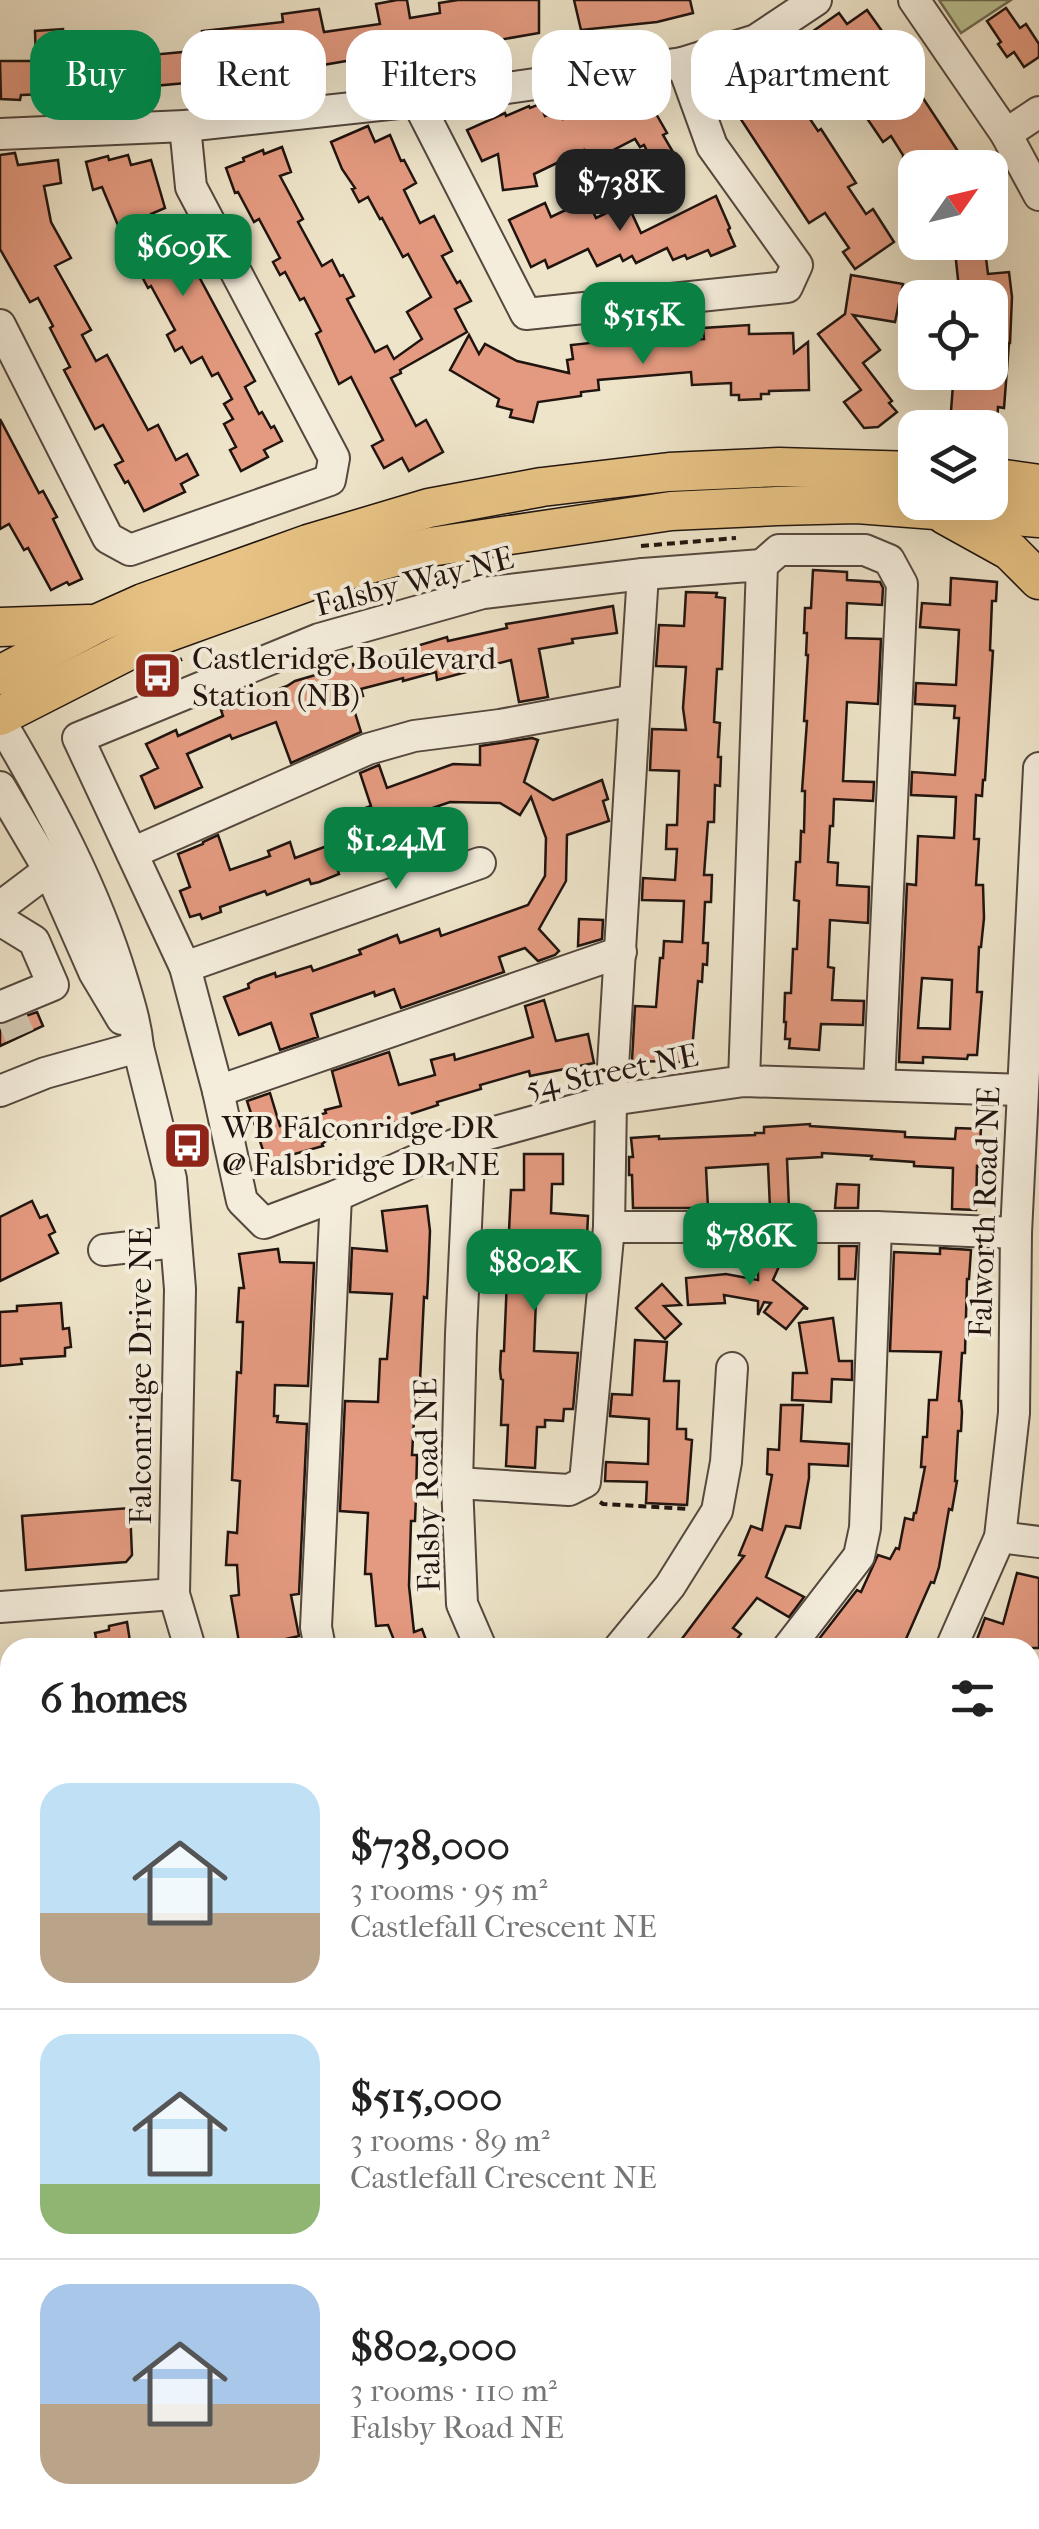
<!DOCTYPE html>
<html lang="en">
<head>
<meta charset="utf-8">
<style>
  :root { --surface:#fff; --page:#f6f6f6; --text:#222; --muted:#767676; --line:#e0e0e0; --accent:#0b8043 }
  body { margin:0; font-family:"IM FELL French Canon",serif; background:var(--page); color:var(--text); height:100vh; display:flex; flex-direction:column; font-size:38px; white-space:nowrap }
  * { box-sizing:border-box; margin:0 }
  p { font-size:32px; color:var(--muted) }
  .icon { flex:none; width:55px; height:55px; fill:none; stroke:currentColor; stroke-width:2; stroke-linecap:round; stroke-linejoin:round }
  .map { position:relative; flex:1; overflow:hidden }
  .side { position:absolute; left:0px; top:1638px; width:1040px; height:892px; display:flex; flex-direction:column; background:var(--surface); border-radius:30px 30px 0 0; box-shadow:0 10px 40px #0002 }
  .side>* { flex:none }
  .banner { position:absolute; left:30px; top:30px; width:980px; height:90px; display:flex; gap:20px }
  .needle { width:65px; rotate:56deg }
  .controls { position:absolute; left:898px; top:150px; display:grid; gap:20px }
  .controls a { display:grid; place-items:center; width:110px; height:110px; border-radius:20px; background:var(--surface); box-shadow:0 10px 40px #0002; font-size:50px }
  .price { position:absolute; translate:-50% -85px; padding:0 22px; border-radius:20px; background:var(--accent); color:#fff; font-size:32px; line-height:65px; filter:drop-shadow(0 2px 5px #0008) }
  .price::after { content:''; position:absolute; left:50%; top:60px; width:30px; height:22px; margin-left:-15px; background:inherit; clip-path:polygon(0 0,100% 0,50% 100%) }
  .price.active { background:#222; color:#fff }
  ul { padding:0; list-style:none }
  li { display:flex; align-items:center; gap:30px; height:250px; padding:0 40px }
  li+li { border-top:2px solid var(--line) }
  li span { display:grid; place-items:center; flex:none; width:280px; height:200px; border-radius:30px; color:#555 }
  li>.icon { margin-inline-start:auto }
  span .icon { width:120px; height:120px; fill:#fffc; stroke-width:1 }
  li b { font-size:42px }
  h2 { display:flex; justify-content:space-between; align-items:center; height:120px; padding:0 40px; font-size:42px }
  .tag { padding:0 35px; border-radius:30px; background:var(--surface); box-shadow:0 10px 40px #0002; font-size:35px; line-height:90px }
  .tag.active { background:var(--accent); color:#fff }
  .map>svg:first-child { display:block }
  .green { fill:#bbc394; stroke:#6e6c52; stroke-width:2.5 }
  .building { fill:#e49a80; stroke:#20140f; stroke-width:2.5; fill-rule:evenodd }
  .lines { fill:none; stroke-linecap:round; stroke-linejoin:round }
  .minor-tunnel { stroke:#cfc5ad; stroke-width:30; stroke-dasharray:30 15; stroke-linecap:butt }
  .minor-casing { stroke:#54483e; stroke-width:34 }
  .major-casing { stroke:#20140f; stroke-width:41 }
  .path { stroke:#20140f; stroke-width:4; stroke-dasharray:8 5; stroke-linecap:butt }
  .minor { stroke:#f4eddc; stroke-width:30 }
  .major { stroke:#e7c284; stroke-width:38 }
  .labels { text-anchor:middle; stroke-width:8; stroke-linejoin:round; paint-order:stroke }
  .street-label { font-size:32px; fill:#20140f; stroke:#f4eddc }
  .poi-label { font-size:32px; fill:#20140f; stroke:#f4eddc; text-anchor:start }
</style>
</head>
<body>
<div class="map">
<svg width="1039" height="2529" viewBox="0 0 1039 2529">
  <rect width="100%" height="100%" fill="#eee4c9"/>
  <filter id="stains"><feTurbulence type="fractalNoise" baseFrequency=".002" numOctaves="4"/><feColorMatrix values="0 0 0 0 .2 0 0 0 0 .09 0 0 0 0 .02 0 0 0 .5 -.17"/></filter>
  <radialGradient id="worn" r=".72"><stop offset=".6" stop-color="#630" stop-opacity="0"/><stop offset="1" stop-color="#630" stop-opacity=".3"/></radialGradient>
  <polygon class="green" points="939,0 1011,0 961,33"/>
  <g class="building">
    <polygon points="397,0 407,0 410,18 440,13 439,3 458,0 539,0 539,33 493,41 492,35 452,41 451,38 414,43 400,47 402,58 382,61 381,55 300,69 197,77 198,82 154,86 155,95 133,96 131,82 66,86 64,79 47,83 48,94 21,95 20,100 1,99 0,61 36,61 35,31 63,29 63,35 107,34 108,47 151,44 151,55 204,50 202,31 283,22 282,14 319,9 324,32 380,24 376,4"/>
    <polygon points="574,0 690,0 693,13 657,22 581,30"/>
    <polygon points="1006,8 1020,28 1026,24 1039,44 1039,57 1024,67 1014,52 1007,57 998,44 1001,42 987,21"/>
    <polygon points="867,10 882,31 878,34 899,63 890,70 907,96 917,89 969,168 942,168 936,159 923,168 915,168 915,173 903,159 903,155 891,136 883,142 860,108 868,102 841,63 830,70 806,36 839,13 847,24"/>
    <polygon points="754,60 760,66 762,65 782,94 790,89 818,131 821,129 856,183 848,187 866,214 873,209 894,242 855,269 843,252 849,248 825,213 809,223 725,95 740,85 733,74"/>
    <polygon points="647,98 667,133 663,135 673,152 653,163 644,145 640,147 635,139 590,162 584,150 534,174 537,186 503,190 498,154 482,161 467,130 505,113 506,116 529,106 530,108 540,104 545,116 559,110 563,119 602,99 611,117"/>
    <polygon points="368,126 375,142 390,135 401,161 404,160 416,183 404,190 420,223 434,216 452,251 442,256 457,283 460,281 471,301 455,309 467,332 400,370 401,373 391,378 416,426 426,420 443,452 409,471 402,458 384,468 372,446 383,440 351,377 339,384 316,334 321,331 304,298 300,300 285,272 280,275 273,262 280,258 259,219 254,222 238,192 235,193 226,168 244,161 243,158 263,150 264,154 282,147 291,172 280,176 303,219 298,222 322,266 332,260 340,276 343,275 354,296 347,299 375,352 387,346 394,359 422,339 407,312 431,297 408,254 403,257 382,218 380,219 368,197 359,202 352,189 355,188 342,169 331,142"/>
    <polygon points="15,153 18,165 58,160 61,183 44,186 51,222 71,258 55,266 91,330 82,335 96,361 107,355 148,430 158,425 176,460 187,454 198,475 181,484 185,492 144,511 128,481 125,483 115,465 123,461 103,425 95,429 64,370 70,367 50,328 53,326 38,298 30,302 0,249 0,155"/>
    <polygon points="128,155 131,165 151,160 165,208 151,214 152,219 149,220 162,252 166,249 168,252 182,245 255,381 245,387 259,414 262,412 271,428 274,426 282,441 264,450 268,457 241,471 230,450 236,447 224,424 233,419 224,404 232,399 218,373 212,376 202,357 191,363 182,347 175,351 167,335 175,330 151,286 148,288 130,254 102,187 93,190 86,162 108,156 109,160"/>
    <polygon points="716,196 730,228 728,230 735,246 711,256 708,250 687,259 685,255 673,260 667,248 636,263 632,256 623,261 620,255 597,266 588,249 548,268 545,260 531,267 509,220 545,203 551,217 574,206 575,210 590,205 596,218 627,203 641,233"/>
    <polygon points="954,242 984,242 988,274 1009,272 1012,297 1010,343 1009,343 1004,408 998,407 997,426 950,424 954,372 990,372 990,298 987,296 960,298"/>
    <polygon points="851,275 903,284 895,322 853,315 880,350 863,363 892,401 889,403 897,412 878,427 864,428 844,402 861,390 818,334 845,314"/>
    <polygon points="749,325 749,334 793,333 794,353 808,342 809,390 769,391 769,394 761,394 761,399 739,400 739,395 731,395 731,383 692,385 691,372 598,380 599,390 581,392 581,396 538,402 533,422 510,417 512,410 497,406 499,399 450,370 469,335 479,354 485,344 517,361 569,373 567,360 573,359 571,345 646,337 645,331 665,329 666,338 672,338 672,341 704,339 703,328"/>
    <polygon points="0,419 39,493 43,491 57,517 53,519 82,579 69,585 67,582 51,590 28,548 24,550 9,524 0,529"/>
    <polygon points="813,570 847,572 847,580 880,582 883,588 882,605 847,603 846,638 881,639 878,704 847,702 843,781 874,782 873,801 834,799 833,826 830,826 828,862 838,863 837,885 869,887 868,923 830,920 828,967 834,968 832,1000 864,1001 863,1025 821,1024 819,1050 789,1048 790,1039 785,1039 786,1022 784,1022 785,993 791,993 793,949 797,949 799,901 794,900 796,862 800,862 801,831 804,832 805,791 802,791 807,721 804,721 808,655 806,655 807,633 804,633 805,608 811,608"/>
    <path d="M951 578 997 582 996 601H992L990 650 993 651 985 780H983L982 796 976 795 974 839H979L976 885H983L984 918 981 947H979L977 992H982L977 1055H968L967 1059 923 1057V1063L899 1062 907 884 916 885 918 836 954 838 956 797 911 795 912 772 955 775 959 718H954L955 706 915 704 916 683 956 685 959 630 920 627 922 603 950 605ZM922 978 952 980 950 1029 918 1028Z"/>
    <polygon points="686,592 717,593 716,597 725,598 722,669 717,669 714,722 720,723 718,757 721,757 720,786 715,785 714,822 708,822 704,875 712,875 711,902 705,902 703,943 708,943 707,965 703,964 702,982 698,981 691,1062 632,1061 635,1006 656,1007 660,958 663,958 664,941 682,942 684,901 642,900 643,878 675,880 677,849 666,849 667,825 677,825 679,771 650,770 652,729 686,730 683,708 686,667 656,666 659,625 684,626"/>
    <polygon points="613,606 617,633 572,639 573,643 539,649 548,697 519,702 511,660 437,680 436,672 403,681 403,678 361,689 363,696 351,700 361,732 291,763 276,722 232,739 230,735 187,754 202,787 155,808 141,776 158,768 146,744 176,730 178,736 223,716 221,710 287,686 295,681 353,664 355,670 398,658 396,652 447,637 448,641 507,628 506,624"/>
    <polygon points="532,738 538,740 524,782 553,800 602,780 608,799 603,801 609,821 567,835 566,881 539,929 559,951 555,955 538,961 525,948 499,957 504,972 401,1008 394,989 375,996 374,992 311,1014 318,1037 280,1050 271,1023 239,1035 224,997 249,988 248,984 255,980 275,973 276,977 311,966 313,971 361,954 359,950 397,935 400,943 439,929 441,936 528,905 545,876 546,838 531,797 520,815 500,803 450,802 418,813 425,832 382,850 383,855 338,871 339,874 319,882 311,884 309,879 267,895 265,891 220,907 221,912 202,919 200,914 190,917 180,891 190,887 178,854 203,844 203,842 218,835 230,870 270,856 268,851 290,842 295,858 335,843 327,822 371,806 360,773 379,765 387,788 453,764 480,765 480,746"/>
    <polygon points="579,919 603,920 602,939 578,946"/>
    <polygon points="544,1000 556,1041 588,1034 594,1063 530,1076 529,1071 480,1085 481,1089 437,1102 438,1105 404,1116 405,1119 398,1122 326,1141 322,1144 323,1146 287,1156 290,1166 270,1172 247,1101 270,1093 280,1126 326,1113 325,1110 341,1106 332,1071 389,1052 399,1085 435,1075 431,1060 454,1054 455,1060 533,1037 525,1006"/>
    <polygon points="37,1012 43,1026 0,1046 0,1025"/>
    <polygon points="810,1124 810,1126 905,1132 905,1137 955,1139 956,1128 981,1129 980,1143 987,1144 986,1167 977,1166 976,1210 952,1209 953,1168 914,1166 914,1162 871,1159 872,1156 822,1153 822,1157 787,1159 789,1208 770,1208 768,1164 706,1168 708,1208 633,1208 632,1175 629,1175 629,1157 633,1157 631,1138 659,1136 659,1139 755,1135 755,1133 764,1133 764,1127"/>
    <polygon points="524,1154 563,1154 563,1184 552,1184 551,1213 588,1216 587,1236 554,1234 553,1274 537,1273 534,1351 578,1353 573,1409 564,1409 563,1421 545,1420 545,1427 537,1427 535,1468 506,1466 508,1425 501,1425 503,1380 501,1379 500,1370 501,1351 504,1351 507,1279 514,1279 515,1231 509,1231 511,1190 524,1190"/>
    <polygon points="837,1184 859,1185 858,1208 835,1208"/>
    <polygon points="32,1201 40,1218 47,1215 55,1232 49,1235 58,1253 0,1281 0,1217"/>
    <polygon points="427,1206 430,1231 428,1279 427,1298 424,1297 419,1402 415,1402 412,1455 417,1455 416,1497 415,1521 411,1521 409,1586 414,1632 422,1629 429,1648 377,1648 394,1640 388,1625 376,1626 371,1574 365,1574 368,1513 340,1511 345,1401 378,1402 380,1359 387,1359 392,1294 350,1292 352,1248 387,1251 382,1211"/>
    <polygon points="758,1246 788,1246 773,1280 808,1309 803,1308 786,1329 764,1312 771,1303 764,1302 758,1315 758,1301 724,1295 725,1303 688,1305 686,1278 726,1274 758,1280"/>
    <polygon points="839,1246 857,1246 855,1279 839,1279"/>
    <polygon points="940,1248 971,1250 969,1279 967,1279 965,1353 962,1353 959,1401 961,1401 962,1412 961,1431 958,1431 955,1481 957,1481 952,1510 949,1509 939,1567 934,1583 931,1582 902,1648 812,1648 857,1590 861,1592 878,1555 890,1559 896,1548 899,1549 905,1518 913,1520 914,1513 916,1513 925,1467 921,1467 923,1437 927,1437 929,1400 937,1400 941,1352 890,1351 894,1252 940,1254"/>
    <polygon points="278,1249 280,1262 314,1263 308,1386 275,1385 274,1416 278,1416 277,1422 307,1424 299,1594 291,1595 299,1636 273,1642 274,1648 240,1648 231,1596 239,1595 237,1565 226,1565 228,1532 237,1533 240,1481 232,1480 237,1372 241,1373 243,1322 237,1322 239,1288 244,1288 239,1254"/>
    <polygon points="662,1284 681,1305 664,1306 681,1324 665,1339 636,1308"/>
    <polygon points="61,1303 63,1329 69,1328 71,1347 65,1348 65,1356 21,1359 22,1364 0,1366 0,1312 17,1311 17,1306"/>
    <polygon points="833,1318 839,1361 852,1361 852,1380 832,1379 831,1402 792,1400 793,1373 807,1373 799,1323"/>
    <polygon points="635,1340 667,1342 664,1381 679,1381 677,1429 686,1429 686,1439 692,1440 687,1505 646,1503 647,1482 605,1481 606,1462 648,1464 649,1419 610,1416 612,1394 632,1395"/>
    <polygon points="781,1405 803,1405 801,1441 849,1444 848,1466 809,1464 809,1478 800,1528 786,1526 766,1577 804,1597 789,1617 757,1598 733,1628 741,1634 730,1648 675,1648 744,1556 739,1555 751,1526 762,1530 772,1475 767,1474 768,1449 779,1450"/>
    <polygon points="130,1508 132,1555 126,1562 26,1570 22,1516"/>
    <polygon points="1017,1573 1039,1578 1039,1648 992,1648 976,1642 985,1618 1003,1624"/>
    <polygon points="127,1622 131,1648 98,1648 95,1633 109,1630 109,1626"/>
  </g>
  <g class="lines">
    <polyline class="minor-tunnel" points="0,1028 37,1012"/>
    <defs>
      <g id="minor">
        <polyline points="914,0 1006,134 1039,195"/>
        <polyline points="417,101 526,314 787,287 797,265 712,146 682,63"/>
        <polyline points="0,134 185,126 417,101 682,63 756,40 816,0"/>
        <polyline points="1006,134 1039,112"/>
        <polyline points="0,325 108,538 130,550 330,480 334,458 191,187 185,126"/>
        <polyline points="762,565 779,550 865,550 889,560 902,584 879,1085"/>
        <polyline points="635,700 643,574"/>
        <path d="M0 721C48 802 95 889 122 979 129 1002 136 1024 138 1047L171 1179 180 1289 174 1594 190 1648"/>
        <polyline points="0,787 49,870 94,972 122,1019"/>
        <polyline points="132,853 368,749 414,736 500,725 635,700 611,1100 609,1227 876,1227 865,1528 859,1556 788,1648"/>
        <polyline points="0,907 49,870"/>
        <polyline points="0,920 34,941 53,985 0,1007"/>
        <polyline points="185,967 480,863"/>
        <polyline points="744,1081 762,565 643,574 483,593 319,639 78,738 185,967 218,1091 242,1201 264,1223 336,1196 437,1151 470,1139 611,1100 744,1081 1022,1090"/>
        <polyline points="0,1091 45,1073 138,1047"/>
        <polyline points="218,1091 621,952"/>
        <polyline points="470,1139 461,1334 457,1483 462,1604 481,1648"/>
        <polyline points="876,1227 1016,1233"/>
        <polyline points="104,1250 176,1242"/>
        <polyline points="457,1483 569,1490 585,1482 609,1227"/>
        <polyline points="1000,1537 1039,1542"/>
        <polyline points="0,1607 174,1594"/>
        <polyline points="320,1648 316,1627 336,1196"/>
        <polyline points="619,1648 670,1586 717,1511 726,1462 732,1368"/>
        <polyline points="951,1648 1000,1537 1014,1413 1016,1233 1039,768"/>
        <polyline points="1030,1677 1039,1680"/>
        <polyline points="1030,1773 1039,1761"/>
        <polyline points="1030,1999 1039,1987"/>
        <polyline points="0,2137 10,2130"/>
        <polyline points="1030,2213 1039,2202"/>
        <polyline points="0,2298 10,2291"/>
        <polyline points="1030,2393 1039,2400"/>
        <polyline points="0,2452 10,2466"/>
        <polyline points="47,2520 53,2529"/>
        <polyline points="487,2520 500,2529"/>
        <polyline points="723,2520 736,2529"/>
        <polyline points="954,2520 966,2529"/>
        <polyline points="122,2529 136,2520"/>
        <polyline points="358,2529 371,2520"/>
      </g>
      <g id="major">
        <polyline points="990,477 1039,484"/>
        <polyline points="945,515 1010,551 1039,580"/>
        <polyline points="0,627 89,624"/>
        <polyline points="0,675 96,624 143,603 308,544 429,508 542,487 669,472 779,467 915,471"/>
        <polyline points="0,716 155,637 313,580 430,547 671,511 777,506 857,504 1039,518"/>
      </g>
    </defs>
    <use href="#minor" class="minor-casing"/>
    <use href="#major" class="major-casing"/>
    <g class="path">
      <polyline points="641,546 736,538"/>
      <polyline points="410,584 444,576"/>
      <polyline points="319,611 372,595"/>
      <polyline points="145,676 182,659"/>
      <polyline points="600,1502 603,1504 689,1509"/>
    </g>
    <use href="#minor" class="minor"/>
    <use href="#major" class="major"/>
  </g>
  <defs>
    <symbol id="bus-square" viewBox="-11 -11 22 22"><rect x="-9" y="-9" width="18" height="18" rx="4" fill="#8f2418" stroke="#f4eddc"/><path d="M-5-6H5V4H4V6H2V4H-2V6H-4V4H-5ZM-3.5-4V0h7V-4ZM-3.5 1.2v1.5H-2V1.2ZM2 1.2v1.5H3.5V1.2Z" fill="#fff"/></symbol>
  </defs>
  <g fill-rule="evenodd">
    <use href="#bus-square" x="130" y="648" width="55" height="55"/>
    <use href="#bus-square" x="160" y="1118" width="55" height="55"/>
  </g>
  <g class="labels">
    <g class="street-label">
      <text transform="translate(414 581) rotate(-14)" y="11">Falsby Way NE</text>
      <text transform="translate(612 1071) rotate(-11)" y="11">54 Street NE</text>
      <text transform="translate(984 1212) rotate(-88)" y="11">Falworth Road NE</text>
      <text transform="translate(140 1376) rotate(-90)" y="11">Falconridge Drive NE</text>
      <text transform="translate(427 1485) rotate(-91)" y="11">Falsby Road NE</text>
    </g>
    <g class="poi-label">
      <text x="192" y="669">Castleridge Boulevard<tspan x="192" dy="37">Station (NB)</tspan></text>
      <text x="222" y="1138">WB Falconridge DR<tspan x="222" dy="37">@ Falsbridge DR NE</tspan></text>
    </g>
  </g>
  <rect width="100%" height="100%" filter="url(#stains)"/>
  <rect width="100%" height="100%" fill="url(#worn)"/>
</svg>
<div class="controls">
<a><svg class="needle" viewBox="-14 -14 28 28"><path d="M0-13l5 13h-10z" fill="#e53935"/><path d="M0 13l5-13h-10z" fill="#767676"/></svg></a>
<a><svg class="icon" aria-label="locate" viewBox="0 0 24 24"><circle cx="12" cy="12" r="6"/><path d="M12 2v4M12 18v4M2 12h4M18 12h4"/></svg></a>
<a><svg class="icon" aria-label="layers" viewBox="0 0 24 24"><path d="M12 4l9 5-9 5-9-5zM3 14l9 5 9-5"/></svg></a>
</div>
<b class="price active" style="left:620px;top:234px">$738K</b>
<b class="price" style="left:183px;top:299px">$609K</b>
<b class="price" style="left:643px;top:367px">$515K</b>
<b class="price" style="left:396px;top:892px">$1.24M</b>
<b class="price" style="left:750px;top:1288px">$786K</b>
<b class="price" style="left:534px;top:1314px">$802K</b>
<div class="banner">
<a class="tag active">Buy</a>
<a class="tag">Rent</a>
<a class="tag">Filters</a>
<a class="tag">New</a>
<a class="tag">Apartment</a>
</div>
<section class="side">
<h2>6 homes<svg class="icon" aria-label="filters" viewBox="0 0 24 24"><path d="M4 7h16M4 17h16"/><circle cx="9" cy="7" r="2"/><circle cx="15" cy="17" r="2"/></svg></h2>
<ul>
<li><span style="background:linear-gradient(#bfe0f5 65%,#b9a48a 0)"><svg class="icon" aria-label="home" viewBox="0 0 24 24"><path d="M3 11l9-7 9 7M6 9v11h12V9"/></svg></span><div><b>$738,000</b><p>3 rooms · 95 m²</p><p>Castlefall Crescent NE</p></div></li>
<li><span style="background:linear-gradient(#bfe0f5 75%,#8fb573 0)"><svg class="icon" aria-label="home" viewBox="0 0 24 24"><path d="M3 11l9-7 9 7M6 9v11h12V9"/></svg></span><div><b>$515,000</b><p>3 rooms · 89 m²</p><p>Castlefall Crescent NE</p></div></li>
<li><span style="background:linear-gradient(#a9c7e8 60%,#b9a48a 0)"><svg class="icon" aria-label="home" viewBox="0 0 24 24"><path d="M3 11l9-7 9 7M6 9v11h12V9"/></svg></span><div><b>$802,000</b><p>3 rooms · 110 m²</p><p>Falsby Road NE</p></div></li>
</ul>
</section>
</div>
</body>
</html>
